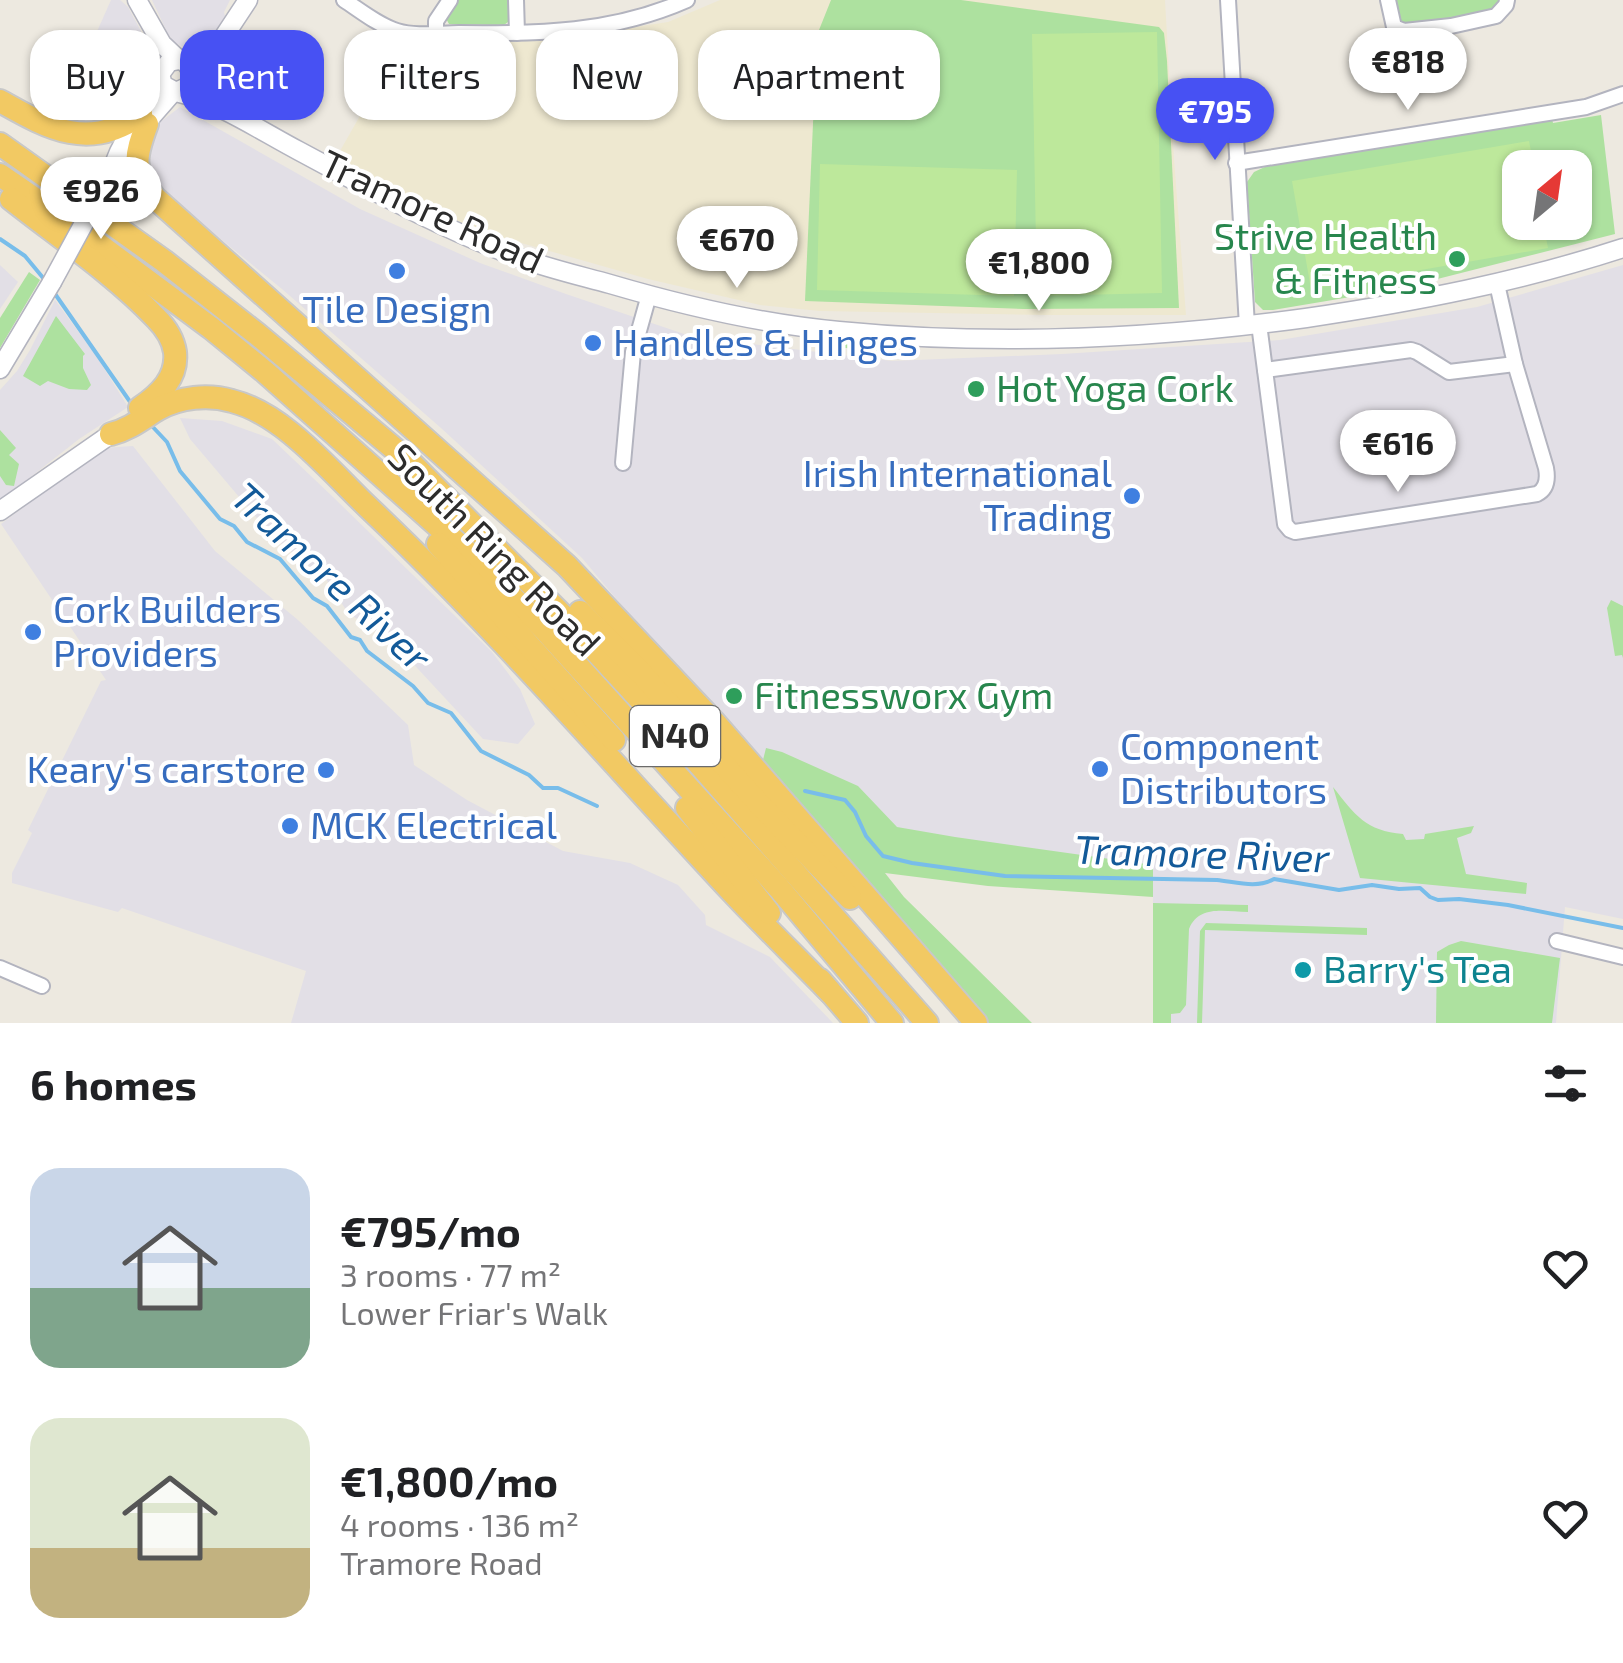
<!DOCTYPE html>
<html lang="en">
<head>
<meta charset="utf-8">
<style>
  :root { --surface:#fff; --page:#f2f2f2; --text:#202124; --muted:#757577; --accent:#4751f3 }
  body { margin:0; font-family:"Exo 2",sans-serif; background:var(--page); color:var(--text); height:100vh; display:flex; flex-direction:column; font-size:38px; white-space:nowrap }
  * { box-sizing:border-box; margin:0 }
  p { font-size:32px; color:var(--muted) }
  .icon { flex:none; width:55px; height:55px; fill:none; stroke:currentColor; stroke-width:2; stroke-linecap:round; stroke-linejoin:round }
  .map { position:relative; height:1023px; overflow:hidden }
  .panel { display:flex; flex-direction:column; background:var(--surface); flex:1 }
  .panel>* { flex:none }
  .top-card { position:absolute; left:30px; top:30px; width:1000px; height:90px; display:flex; gap:20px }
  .needle { width:65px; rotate:29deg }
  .buttons { position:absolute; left:1502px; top:150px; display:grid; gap:20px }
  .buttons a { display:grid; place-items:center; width:90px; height:90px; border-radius:20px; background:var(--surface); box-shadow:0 2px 8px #0004; font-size:50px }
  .price { position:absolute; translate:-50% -85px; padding:0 22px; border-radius:35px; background:#fff; color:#222; font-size:32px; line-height:65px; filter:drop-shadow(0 2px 5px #0008) }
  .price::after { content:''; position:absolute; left:50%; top:60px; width:30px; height:22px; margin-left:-15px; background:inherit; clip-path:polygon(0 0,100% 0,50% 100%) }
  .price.selected { background:var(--accent); color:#fff }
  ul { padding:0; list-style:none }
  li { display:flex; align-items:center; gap:30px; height:250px; padding:0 30px }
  li span { display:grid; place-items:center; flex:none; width:280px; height:200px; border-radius:30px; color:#555 }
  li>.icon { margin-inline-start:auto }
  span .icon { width:120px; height:120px; fill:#fffc; stroke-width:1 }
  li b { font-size:42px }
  h2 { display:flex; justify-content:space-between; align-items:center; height:120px; padding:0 30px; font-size:42px }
  .tag { padding:0 35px; border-radius:30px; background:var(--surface); box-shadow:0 2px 8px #0004; font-size:35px; line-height:90px }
  .tag.selected { background:var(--accent); color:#fff }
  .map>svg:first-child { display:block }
  .industrial { fill:#e2dfe6 }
  .education { fill:#eee8d0 }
  .green { fill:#ade19f; fill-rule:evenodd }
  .pitch { fill:#bde89b }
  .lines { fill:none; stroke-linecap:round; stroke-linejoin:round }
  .stream { stroke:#78bdea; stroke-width:4 }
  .minor-casing { stroke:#b3b4bf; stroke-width:18 }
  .tertiary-casing { stroke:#b3b4bf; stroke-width:21 }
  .trunk-casing { stroke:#c8c8c8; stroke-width:26 }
  .minor { stroke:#fff; stroke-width:14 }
  .tertiary { stroke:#fff; stroke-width:18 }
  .trunk { stroke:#f2c963; stroke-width:22 }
  .tertiary-bridge-casing { stroke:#b3b4bf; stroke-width:21; stroke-linecap:butt }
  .tertiary-bridge { stroke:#fff; stroke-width:18 }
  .leisure-dot { fill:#2e9e5b; stroke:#fff; stroke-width:4 }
  .shop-dot { fill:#3f7fe0; stroke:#fff; stroke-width:4 }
  .culture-dot { fill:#0f9aa8; stroke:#fff; stroke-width:4 }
  .labels { text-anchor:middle; stroke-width:8; stroke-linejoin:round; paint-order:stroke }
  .shield { fill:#fff; stroke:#6b6b6b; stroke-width:2.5 }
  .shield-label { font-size:35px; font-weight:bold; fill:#2c2c2c }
  .street-label { font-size:38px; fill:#2c2c2c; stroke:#fff }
  .leisure-label { font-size:38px; fill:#27864d; stroke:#fff; text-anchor:start }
  .shop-label { font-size:38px; fill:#366cbe; stroke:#fff; text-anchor:start }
  .culture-label { font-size:38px; fill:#0d838f; stroke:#fff; text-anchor:start }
  .water-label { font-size:40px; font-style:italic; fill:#135a99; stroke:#fff }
</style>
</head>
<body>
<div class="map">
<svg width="1623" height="1023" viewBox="0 0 1623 1023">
  <rect width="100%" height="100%" fill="#ede9e0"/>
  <g class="industrial">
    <polygon points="111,0 120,0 128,7 141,31 148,61 146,79 139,97 125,111 102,118 84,121 59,117"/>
    <polygon points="152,0 230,0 224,12 225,16 208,43 196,50 189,50 174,42 168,34"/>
    <polygon points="180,107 360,209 480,263 566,294 693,337 892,361 1062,354 1280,340 1477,307 1623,265 1623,919 1565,907 1556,1023 1153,1023 1153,866 825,833 680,675 582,558 441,428 282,289 152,183 146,163 147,144 159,123"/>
    <polygon points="0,265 18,282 0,309"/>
    <polygon points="55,300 97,357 128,407 79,439 0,501 0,390 17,371 30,350"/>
    <polygon points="180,418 222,421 272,439 333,497 492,652 520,689 535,724 518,744 483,739 393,642 348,613 326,579 273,537 190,439"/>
    <polygon points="133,446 215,551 298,620 408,725 414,765 467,800 563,851 630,863 678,885 705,915 706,925 770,957 833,1023 291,1023 306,971 122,908 118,912 12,883 12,873 32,833 28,830 101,681 106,680 1,524 103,448"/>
  </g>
  <polygon class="education" points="720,0 1165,0 1174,159 1186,315 1047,315 820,311 760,305 648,279 458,225 414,204 336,158 403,40 555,39 668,22"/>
  <g class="green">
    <polygon points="455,0 512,0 512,19 504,25 449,24 445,17"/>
    <polygon points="831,0 961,0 1159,27 1164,33 1167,61 1179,308 1024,309 805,301 817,35"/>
    <polygon points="1393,0 1499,0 1491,12 1407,25 1396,20"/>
    <path d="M1601 115 1615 234 1398 289 1273 310H1263L1255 302 1247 182 1254 172 1269 165 1552 119 1553 123ZM1520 168H1575V222H1520Z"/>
    <polygon points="29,272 40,280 0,348 0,318"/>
    <polygon points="56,316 85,354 83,356 83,368 91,385 87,390 69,389 48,381 40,386 23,376"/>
    <polygon points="826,339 875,343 898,354 820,345"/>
    <polygon points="0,430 16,448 9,455 19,464 14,486 6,485 0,476"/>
    <polygon points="1611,600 1623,606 1623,658 1622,655 1615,656 1607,608"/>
    <polygon points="766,748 782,752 858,786 897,827 955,837 1153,865 1153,897 988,886 885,873 904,897 1032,1023 989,1023 762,764"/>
    <path d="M1333 787C1355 815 1366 831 1403 834L1406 840 1424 839 1425 834 1474 826 1471 833 1457 838 1466 874 1527 883 1526 894 1360 878Z"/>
    <path d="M1153 903 1248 905V912C1226 912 1199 904 1189 929L1186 1005 1180 1013 1171 1014V1023H1153Z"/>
    <polygon points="1206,923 1367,928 1367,935 1205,930 1202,1023 1197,1023 1200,931"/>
    <polygon points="1461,941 1560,958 1552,1023 1436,1023 1437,952 1449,945"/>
  </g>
  <g class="pitch">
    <polygon points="1157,32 1162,293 1037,296 1032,34"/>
    <polygon points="1529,141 1534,167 1520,168 1520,222 1543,223 1548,248 1311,289 1292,181"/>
    <polygon points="820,164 1017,170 1014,296 817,290"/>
  </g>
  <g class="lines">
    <g class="stream">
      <polyline points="0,239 25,256 44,279"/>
      <polyline points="53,291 133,406"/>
      <polyline points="150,424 167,442 180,471 220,519 234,526 247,542 280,559 313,598 327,606 351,637 360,640 367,651 413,686 428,703 451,713 481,751 529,775 543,788 558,788 597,806"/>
      <path d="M805 791 845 800 855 812 866 836 883 856 912 863 1005 876 1217 880C1236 882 1257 889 1274 879L1339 890 1372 885 1399 889 1420 888 1430 897 1438 900 1459 899 1508 905 1623 928"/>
    </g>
    <defs>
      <g id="minor">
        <path d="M344 0C361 11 378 25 397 31 416 37 440 33 459 33 539 34 612 33 687 0"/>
        <polyline points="516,0 517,33"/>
        <polyline points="1228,0 1247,326"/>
        <polyline points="1388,0 1394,27 1404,31 1451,26 1496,16 1506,5 1507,0"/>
        <polyline points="436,33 436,21 450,0"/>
        <polyline points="1236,163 1586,107 1623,94"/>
        <path d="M1259 324 1285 524 1290 530 1295 532 1537 494C1547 489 1548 479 1546 468L1515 364"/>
        <polyline points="1265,370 1411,350 1417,352 1449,372 1515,364 1497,284"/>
        <polyline points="623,463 633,352 649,295"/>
        <polyline points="1557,941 1623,957"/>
        <polyline points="0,968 42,986"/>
      </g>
      <g id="tertiary">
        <polyline points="137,0 162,44 179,60"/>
        <polyline points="193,76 213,53 248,0"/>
        <polyline points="193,77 189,86 176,92 163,85 160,74 169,62 179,60 185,62 192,71 193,77 225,104"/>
        <path d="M176 92C218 102 261 131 299 151 372 190 445 231 523 259 551 269 581 276 610 284 685 306 761 324 839 331 994 346 1153 339 1306 318 1414 302 1519 282 1623 248"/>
        <polyline points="142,131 152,116 173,92"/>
        <polyline points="108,179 119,152 160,74"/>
        <polyline points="0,369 52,282"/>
        <polyline points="0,511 111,434"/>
      </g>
      <g id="trunk">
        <path d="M0 101C48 128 89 152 141 114"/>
        <path d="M147 124C135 156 131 170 155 198L567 566 715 723 976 1023"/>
        <polyline points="0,144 164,261 257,334 409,461 569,622 685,748 927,1023"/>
        <polyline points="0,175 67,221 211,328 265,372 465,550 546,631 779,888 892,1023"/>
        <path d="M11 199C59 237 114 274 156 318 165 327 173 339 175 352 178 378 159 395 140 408"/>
        <path d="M111 434C130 429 142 419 158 409 180 397 208 394 232 401 284 414 330 471 368 507 497 629 613 764 734 894 765 927 798 959 830 992"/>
        <polyline points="438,544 614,740"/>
        <polyline points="580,612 640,672 761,806 850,898"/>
        <polyline points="687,808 769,913"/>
        <polyline points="820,980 857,1023"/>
      </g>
    </defs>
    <use href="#minor" class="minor-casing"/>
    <use href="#tertiary" class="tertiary-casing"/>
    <use href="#trunk" class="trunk-casing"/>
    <use href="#minor" class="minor"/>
    <use href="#tertiary" class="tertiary"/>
    <use href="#trunk" class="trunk"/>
    <defs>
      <polyline id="tertiary-bridge" points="52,282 108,179"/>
    </defs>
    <use href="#tertiary-bridge" class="tertiary-bridge-casing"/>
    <use href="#tertiary-bridge" class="tertiary-bridge"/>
  </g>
  <g class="leisure-dot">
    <circle cx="1457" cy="259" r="10"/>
    <circle cx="976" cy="389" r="10"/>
    <circle cx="734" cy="696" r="10"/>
  </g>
  <g class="shop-dot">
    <circle cx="397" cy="271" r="10"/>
    <circle cx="593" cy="343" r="10"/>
    <circle cx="1132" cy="496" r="10"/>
    <circle cx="33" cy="632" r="10"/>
    <circle cx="1100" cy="769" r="10"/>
    <circle cx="326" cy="770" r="10"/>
    <circle cx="290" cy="826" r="10"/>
  </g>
  <circle class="culture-dot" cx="1303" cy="970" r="10"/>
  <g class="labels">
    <rect class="shield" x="630" y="706" width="90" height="60" rx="8"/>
    <g class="shield-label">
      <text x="675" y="748">N40</text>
    </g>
    <g class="street-label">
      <text transform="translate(432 212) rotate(25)" y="13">Tramore Road</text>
      <text transform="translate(494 550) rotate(45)" y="13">South Ring Road</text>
    </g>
    <g class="leisure-label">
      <text x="1437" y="250" text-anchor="end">Strive Health<tspan x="1437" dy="44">&amp; Fitness</tspan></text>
      <text x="996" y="402">Hot Yoga Cork</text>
      <text x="754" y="709">Fitnessworx Gym</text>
    </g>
    <g class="shop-label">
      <text x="397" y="323" text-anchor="middle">Tile Design</text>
      <text x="613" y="356">Handles &amp; Hinges</text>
      <text x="1112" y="487" text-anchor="end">Irish International<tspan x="1112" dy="44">Trading</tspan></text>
      <text x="53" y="623">Cork Builders<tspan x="53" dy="44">Providers</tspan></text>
      <text x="1120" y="760">Component<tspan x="1120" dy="44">Distributors</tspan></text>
      <text x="306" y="783" text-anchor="end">Keary's carstore</text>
      <text x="310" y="839">MCK Electrical</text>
    </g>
    <g class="culture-label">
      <text x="1323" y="983">Barry's Tea</text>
    </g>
    <g class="water-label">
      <text transform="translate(331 577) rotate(43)" y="14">Tramore River</text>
      <text transform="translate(1202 854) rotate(2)" y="14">Tramore River</text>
    </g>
  </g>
</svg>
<div class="buttons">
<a><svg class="needle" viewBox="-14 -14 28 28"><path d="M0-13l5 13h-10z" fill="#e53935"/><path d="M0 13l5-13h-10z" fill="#757577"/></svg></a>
</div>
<b class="price" style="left:1408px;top:113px">€818</b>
<b class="price selected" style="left:1215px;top:163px">€795</b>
<b class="price" style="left:101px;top:242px">€926</b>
<b class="price" style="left:737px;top:291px">€670</b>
<b class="price" style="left:1039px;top:314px">€1,800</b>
<b class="price" style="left:1398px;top:495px">€616</b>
<div class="top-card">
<a class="tag">Buy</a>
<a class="tag selected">Rent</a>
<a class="tag">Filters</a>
<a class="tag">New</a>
<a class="tag">Apartment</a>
</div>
</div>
<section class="panel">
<h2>6 homes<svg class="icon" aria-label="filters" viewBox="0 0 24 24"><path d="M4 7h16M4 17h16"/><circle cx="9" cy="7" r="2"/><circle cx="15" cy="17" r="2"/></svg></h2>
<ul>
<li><span style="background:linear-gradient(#c9d6e8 60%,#7fa58c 0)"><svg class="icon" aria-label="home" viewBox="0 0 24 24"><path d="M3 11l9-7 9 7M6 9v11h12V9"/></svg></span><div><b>€795/mo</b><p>3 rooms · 77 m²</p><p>Lower Friar's Walk</p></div><svg class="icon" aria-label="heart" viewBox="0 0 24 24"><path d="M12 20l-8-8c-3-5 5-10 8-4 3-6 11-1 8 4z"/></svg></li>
<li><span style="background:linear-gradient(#dfe7d0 65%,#c2b280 0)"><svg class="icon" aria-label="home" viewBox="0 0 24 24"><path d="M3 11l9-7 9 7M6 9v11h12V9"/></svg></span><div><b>€1,800/mo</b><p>4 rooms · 136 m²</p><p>Tramore Road</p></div><svg class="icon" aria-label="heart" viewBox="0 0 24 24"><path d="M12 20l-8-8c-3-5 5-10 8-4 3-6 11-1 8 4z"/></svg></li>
</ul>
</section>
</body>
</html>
